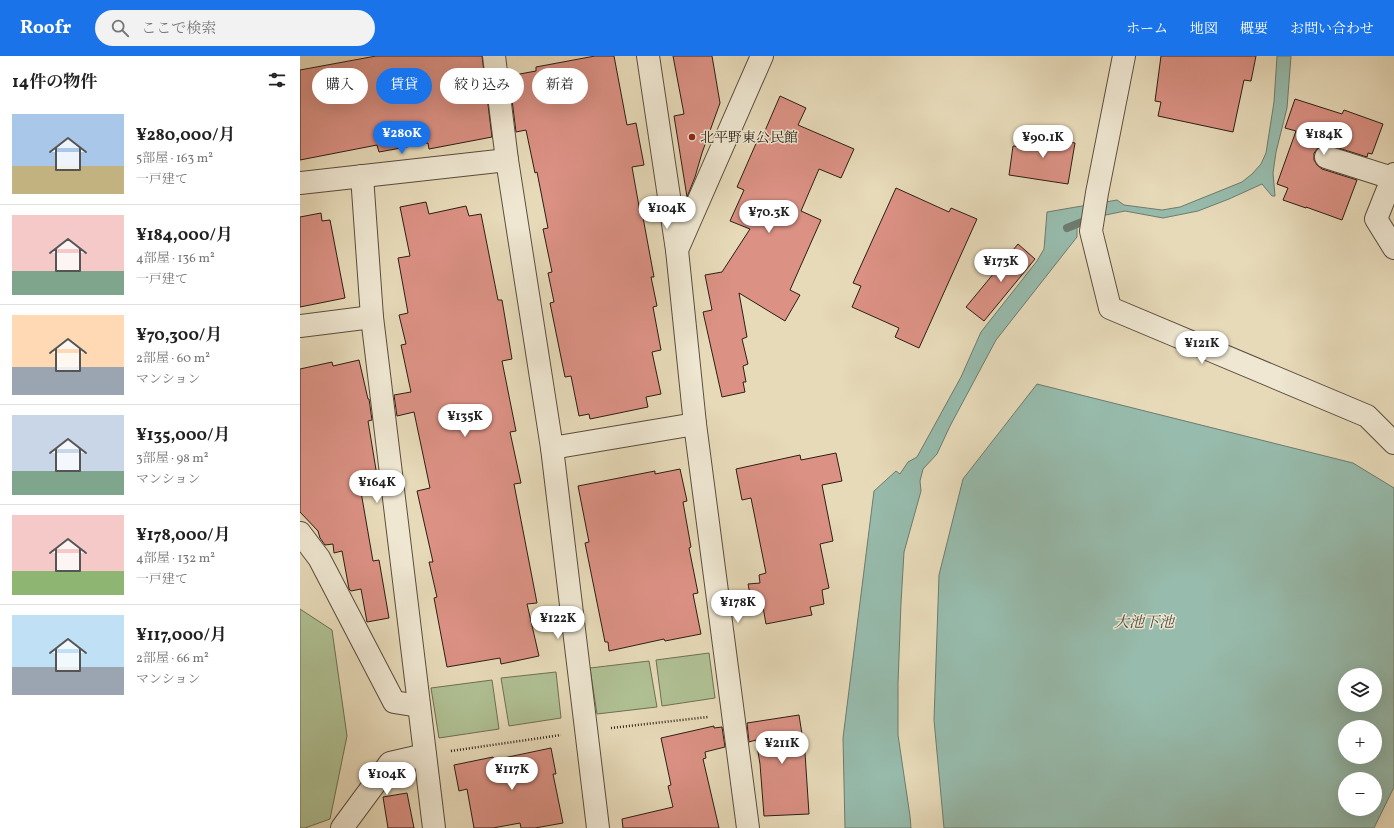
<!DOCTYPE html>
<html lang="ja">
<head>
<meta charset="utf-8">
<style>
  :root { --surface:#fff; --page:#f2f2f2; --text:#222; --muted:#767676; --line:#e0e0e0; --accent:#1a73e8 }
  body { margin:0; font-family:Vollkorn,"Noto Serif JP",serif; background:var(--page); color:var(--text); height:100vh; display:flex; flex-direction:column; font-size:15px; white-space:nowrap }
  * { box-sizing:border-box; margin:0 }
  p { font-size:13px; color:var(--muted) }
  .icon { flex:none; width:22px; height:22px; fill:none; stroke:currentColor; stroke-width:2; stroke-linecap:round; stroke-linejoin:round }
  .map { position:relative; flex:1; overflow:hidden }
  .sheet { display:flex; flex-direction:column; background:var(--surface); width:300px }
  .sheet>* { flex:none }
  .guide { position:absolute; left:12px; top:12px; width:380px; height:36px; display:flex; gap:8px }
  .buttons { position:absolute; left:1038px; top:612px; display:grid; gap:8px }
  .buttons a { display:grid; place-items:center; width:44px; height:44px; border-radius:50%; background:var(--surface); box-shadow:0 4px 16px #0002; font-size:20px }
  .price { position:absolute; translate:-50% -34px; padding:0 9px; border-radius:14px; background:#fff; color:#222; font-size:13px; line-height:26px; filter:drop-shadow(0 1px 2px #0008) }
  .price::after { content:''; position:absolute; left:50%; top:24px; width:12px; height:9px; margin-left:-6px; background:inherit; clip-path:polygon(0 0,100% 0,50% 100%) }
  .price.on { background:var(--accent); color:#fff }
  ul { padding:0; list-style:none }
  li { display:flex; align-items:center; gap:12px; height:100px; padding:0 12px }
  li+li { border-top:1px solid var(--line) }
  li span { display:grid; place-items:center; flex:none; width:112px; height:80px; border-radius:0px; color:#555 }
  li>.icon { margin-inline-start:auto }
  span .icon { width:48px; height:48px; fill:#fffc; stroke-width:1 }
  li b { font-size:17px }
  h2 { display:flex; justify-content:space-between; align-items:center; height:48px; padding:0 12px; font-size:17px }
  .pill { padding:0 14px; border-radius:18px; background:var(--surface); box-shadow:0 4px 16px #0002; font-size:14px; line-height:36px }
  .pill.on { background:var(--accent); color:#fff }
  header { display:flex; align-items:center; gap:24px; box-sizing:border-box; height:56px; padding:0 20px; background:var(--accent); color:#fff }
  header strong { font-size:19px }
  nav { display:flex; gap:22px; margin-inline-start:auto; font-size:14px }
  .search { width:280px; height:36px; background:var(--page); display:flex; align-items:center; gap:10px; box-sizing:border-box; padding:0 14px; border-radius:22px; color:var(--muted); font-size:15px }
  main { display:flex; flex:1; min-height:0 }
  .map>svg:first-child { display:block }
  .green { fill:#b0c194; stroke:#6e7054 }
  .water { fill:#97bbac; stroke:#6c7c6f; fill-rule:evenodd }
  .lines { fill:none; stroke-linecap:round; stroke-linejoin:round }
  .stream { stroke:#6c7c6f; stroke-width:8 }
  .building { fill:#db9184; stroke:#2b1e14 }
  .minor-casing { stroke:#5a4d3d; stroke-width:24 }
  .path { stroke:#2b1e14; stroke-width:2.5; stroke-dasharray:1 2; stroke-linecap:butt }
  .minor { stroke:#efe7d2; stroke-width:22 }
  .poi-dot { fill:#8f2418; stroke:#efe7d2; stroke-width:1.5 }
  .labels { text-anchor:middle; stroke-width:3; stroke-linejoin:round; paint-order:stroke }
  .poi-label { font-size:14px; fill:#2b1e14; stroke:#efe7d2; text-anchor:start }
  .water-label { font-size:15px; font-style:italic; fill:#4b4d42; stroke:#efe7d2 }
</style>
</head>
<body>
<header>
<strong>Roofr</strong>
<div class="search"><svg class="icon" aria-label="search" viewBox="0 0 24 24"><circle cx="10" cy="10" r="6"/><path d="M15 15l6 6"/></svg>ここで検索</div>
<nav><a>ホーム</a><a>地図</a><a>概要</a><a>お問い合わせ</a></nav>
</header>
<main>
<section class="sheet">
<h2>14件の物件<svg class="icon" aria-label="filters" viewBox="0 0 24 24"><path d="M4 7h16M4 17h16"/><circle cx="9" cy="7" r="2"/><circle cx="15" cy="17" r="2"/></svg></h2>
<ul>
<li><span style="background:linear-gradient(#a9c7e8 65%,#c2b280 0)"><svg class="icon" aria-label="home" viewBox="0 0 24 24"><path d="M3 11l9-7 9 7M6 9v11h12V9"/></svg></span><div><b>¥280,000/月</b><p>5部屋 · 163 m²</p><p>一戸建て</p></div></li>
<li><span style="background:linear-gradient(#f6c9c9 70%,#7fa58c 0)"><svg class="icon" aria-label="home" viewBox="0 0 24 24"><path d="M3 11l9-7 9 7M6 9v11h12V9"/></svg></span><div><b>¥184,000/月</b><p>4部屋 · 136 m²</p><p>一戸建て</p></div></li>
<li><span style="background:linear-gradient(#ffd9b3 65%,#9aa5b1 0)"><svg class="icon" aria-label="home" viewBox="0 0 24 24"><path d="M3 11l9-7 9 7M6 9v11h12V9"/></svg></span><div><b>¥70,300/月</b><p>2部屋 · 60 m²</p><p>マンション</p></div></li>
<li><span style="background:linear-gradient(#c9d6e8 70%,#7fa58c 0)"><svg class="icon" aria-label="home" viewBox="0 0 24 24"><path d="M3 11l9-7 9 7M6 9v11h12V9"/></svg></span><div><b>¥135,000/月</b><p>3部屋 · 98 m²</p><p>マンション</p></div></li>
<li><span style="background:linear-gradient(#f6c9c9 70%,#8fb573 0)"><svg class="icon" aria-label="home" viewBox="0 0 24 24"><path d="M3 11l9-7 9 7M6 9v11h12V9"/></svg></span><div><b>¥178,000/月</b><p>4部屋 · 132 m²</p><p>一戸建て</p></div></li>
<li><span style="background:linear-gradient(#bfe0f5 65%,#9aa5b1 0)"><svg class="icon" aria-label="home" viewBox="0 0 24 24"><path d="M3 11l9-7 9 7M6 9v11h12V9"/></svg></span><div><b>¥117,000/月</b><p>2部屋 · 66 m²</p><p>マンション</p></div></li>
</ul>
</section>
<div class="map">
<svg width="1094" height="772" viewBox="0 0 1094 772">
  <rect width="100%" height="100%" fill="#e7dab9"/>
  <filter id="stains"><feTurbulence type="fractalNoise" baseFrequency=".005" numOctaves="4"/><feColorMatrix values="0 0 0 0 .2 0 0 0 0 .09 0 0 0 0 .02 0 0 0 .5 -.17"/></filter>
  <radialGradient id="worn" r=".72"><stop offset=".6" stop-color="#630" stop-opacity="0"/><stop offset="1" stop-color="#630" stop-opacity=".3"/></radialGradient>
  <g class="green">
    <polygon points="0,553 32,574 47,680 30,763 5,772 0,772"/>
    <polygon points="409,597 415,642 362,650 356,604"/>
    <polygon points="349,605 357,651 297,658 290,612"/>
    <polygon points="256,616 261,662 209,670 201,622"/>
    <polygon points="192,624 199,673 139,682 131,632"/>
  </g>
  <g class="water">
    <polygon points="977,0 991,0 987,52 976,96 973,117 975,140 972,140 962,128 929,143 898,155 863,162 825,155 777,165 777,181 696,284 650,370 637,398 623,413 620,425 621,435 604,496 601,547 598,627 598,679 610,760 611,772 545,772 543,682 574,435 596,415 600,418 608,406 617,401 661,321 681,276 737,205 744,193 747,156 817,144 824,149 862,154 880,151 942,126 952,118 961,108 966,97 974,46"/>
    <path d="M737 328 1053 407 1094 432V731L1074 772H644L634 664 639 519 663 423ZM1045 619H1075V649H1045ZM1045 671H1075V701H1045ZM1045 723H1075V753H1045Z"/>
  </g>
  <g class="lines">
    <polyline class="stream" points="767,172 792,162"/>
  </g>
  <g class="building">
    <polygon points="76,0 182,0 192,81 129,93 128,87 79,96 77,89 0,104 0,14"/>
    <polygon points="295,0 314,0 327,69 336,67 344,109 332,111 340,156 342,156 354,221 351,221 357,250 353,251 361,294 352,296 361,338 346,341 348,351 290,363 289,358 279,360 271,320 265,321 250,247 254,246 248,217 252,216 243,173 248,172 237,116 235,117 226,74 216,76 209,20 236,15 236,11"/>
    <polygon points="373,0 412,0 420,47 402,97 395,121 387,141 374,60 384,58"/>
    <polygon points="861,0 956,0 951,25 944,24 933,76 858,60 861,46 855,45"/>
    <polygon points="480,40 506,52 498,69 554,93 541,122 519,113 501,155 521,164 490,234 500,239 485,265 439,237 447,281 442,283 448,308 443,310 446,326 443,326 445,336 422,341 403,256 412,254 405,219 422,216 450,173 430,165 444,134 437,131 461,76 464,77"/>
    <polygon points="995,43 1042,58 1044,54 1083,68 1072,98 1068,97 1067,101 1029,89 1023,89 1018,92 1014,97 1014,104 1017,109 1022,113 1057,124 1042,164 1006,151 1006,152 983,144 988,132 977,128 996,75 985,72"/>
    <polygon points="727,76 756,81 755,84 775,87 768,128 709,119 713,90 724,91"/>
    <polygon points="596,132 649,156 651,152 677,163 619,292 595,281 599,272 552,251 561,230 553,227"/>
    <polygon points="126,146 129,158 166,150 169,160 181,158 198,244 202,244 212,303 202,305 216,375 210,376 221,427 214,428 237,547 227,548 239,600 201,608 200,602 147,611 134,542 137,541 129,506 133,506 117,435 130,432 114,356 97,360 94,339 111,336 101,289 106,288 99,259 108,257 98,202 110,200 100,151"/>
    <polygon points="21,157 22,165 30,164 45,242 0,251 0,161"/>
    <polygon points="718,188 735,203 684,265 666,251"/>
    <polygon points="59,304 68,343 69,343 72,364 68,365 79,432 61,436 73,505 79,504 89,562 67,566 61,533 51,535 49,533 42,495 34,497 33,488 25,489 20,482 18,475 0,456 0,313 32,306 33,310"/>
    <polygon points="536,397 542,425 522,429 533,485 520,488 529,532 522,534 524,548 510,551 512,559 466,568 463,551 453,553 448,528 460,527 459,519 466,517 451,442 442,444 436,413 500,399 501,404"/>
    <polygon points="380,413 387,445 383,446 391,491 389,492 398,537 393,538 401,578 365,585 364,583 309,595 308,586 305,586 285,487 289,486 278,430 355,415 355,418"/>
    <polygon points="499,659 505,697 509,758 464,760 460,708 456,684 449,686 447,667"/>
    <polygon points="414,670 414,672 422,671 425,691 405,696 406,702 403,703 419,772 323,772 322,763 373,751 368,730 371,729 361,682"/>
    <polygon points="251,692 256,718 253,718 263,767 235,772 221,772 220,767 193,772 174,772 167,733 159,735 154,709 193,701 194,704"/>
    <polygon points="107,737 114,772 88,772 83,741"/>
  </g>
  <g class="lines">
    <defs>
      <g id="minor">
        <polyline points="194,0 207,104 252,392 298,772"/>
        <polyline points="348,0 377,194"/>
        <polyline points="824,0 797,137 791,175 810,252 1067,360 1094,387"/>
        <polyline points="1026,101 1092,122"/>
        <polyline points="1094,118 1076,163 1094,192"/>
        <polyline points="62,120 72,261 134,772"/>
        <polyline points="0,127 207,104"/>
        <polyline points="0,270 72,261"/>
        <polyline points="252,392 395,368"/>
        <polyline points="0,477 19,502 94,646 119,650"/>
        <polyline points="42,772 90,707 125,699"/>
        <polyline points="448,772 395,368 377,194 462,0"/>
      </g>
    </defs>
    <use href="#minor" class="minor-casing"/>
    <g class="path">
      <polyline points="311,672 408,661"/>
      <polyline points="151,695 261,679"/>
    </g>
    <use href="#minor" class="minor"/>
  </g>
  <circle class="poi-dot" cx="392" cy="81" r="4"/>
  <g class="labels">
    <g class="poi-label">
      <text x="400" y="86">北平野東公民館</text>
    </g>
    <g class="water-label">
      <text x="844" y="571">大池下池</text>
    </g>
  </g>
  <rect width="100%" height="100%" filter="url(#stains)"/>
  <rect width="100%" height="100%" fill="url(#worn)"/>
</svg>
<div class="buttons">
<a><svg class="icon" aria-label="layers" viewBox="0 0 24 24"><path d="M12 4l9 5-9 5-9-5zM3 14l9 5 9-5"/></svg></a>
<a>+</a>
<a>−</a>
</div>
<b class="price on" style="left:102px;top:99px">¥280K</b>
<b class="price" style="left:1024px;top:100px">¥184K</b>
<b class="price" style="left:743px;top:103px">¥90.1K</b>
<b class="price" style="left:367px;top:174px">¥104K</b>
<b class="price" style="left:469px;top:178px">¥70.3K</b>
<b class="price" style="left:701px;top:227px">¥173K</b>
<b class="price" style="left:902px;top:309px">¥121K</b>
<b class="price" style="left:165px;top:382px">¥135K</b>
<b class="price" style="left:77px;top:448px">¥164K</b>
<b class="price" style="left:438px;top:568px">¥178K</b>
<b class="price" style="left:258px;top:584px">¥122K</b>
<b class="price" style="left:482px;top:709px">¥211K</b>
<b class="price" style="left:212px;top:735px">¥117K</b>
<b class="price" style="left:87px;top:740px">¥104K</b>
<div class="guide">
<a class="pill">購入</a>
<a class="pill on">賃貸</a>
<a class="pill">絞り込み</a>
<a class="pill">新着</a>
</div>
</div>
</main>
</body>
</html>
